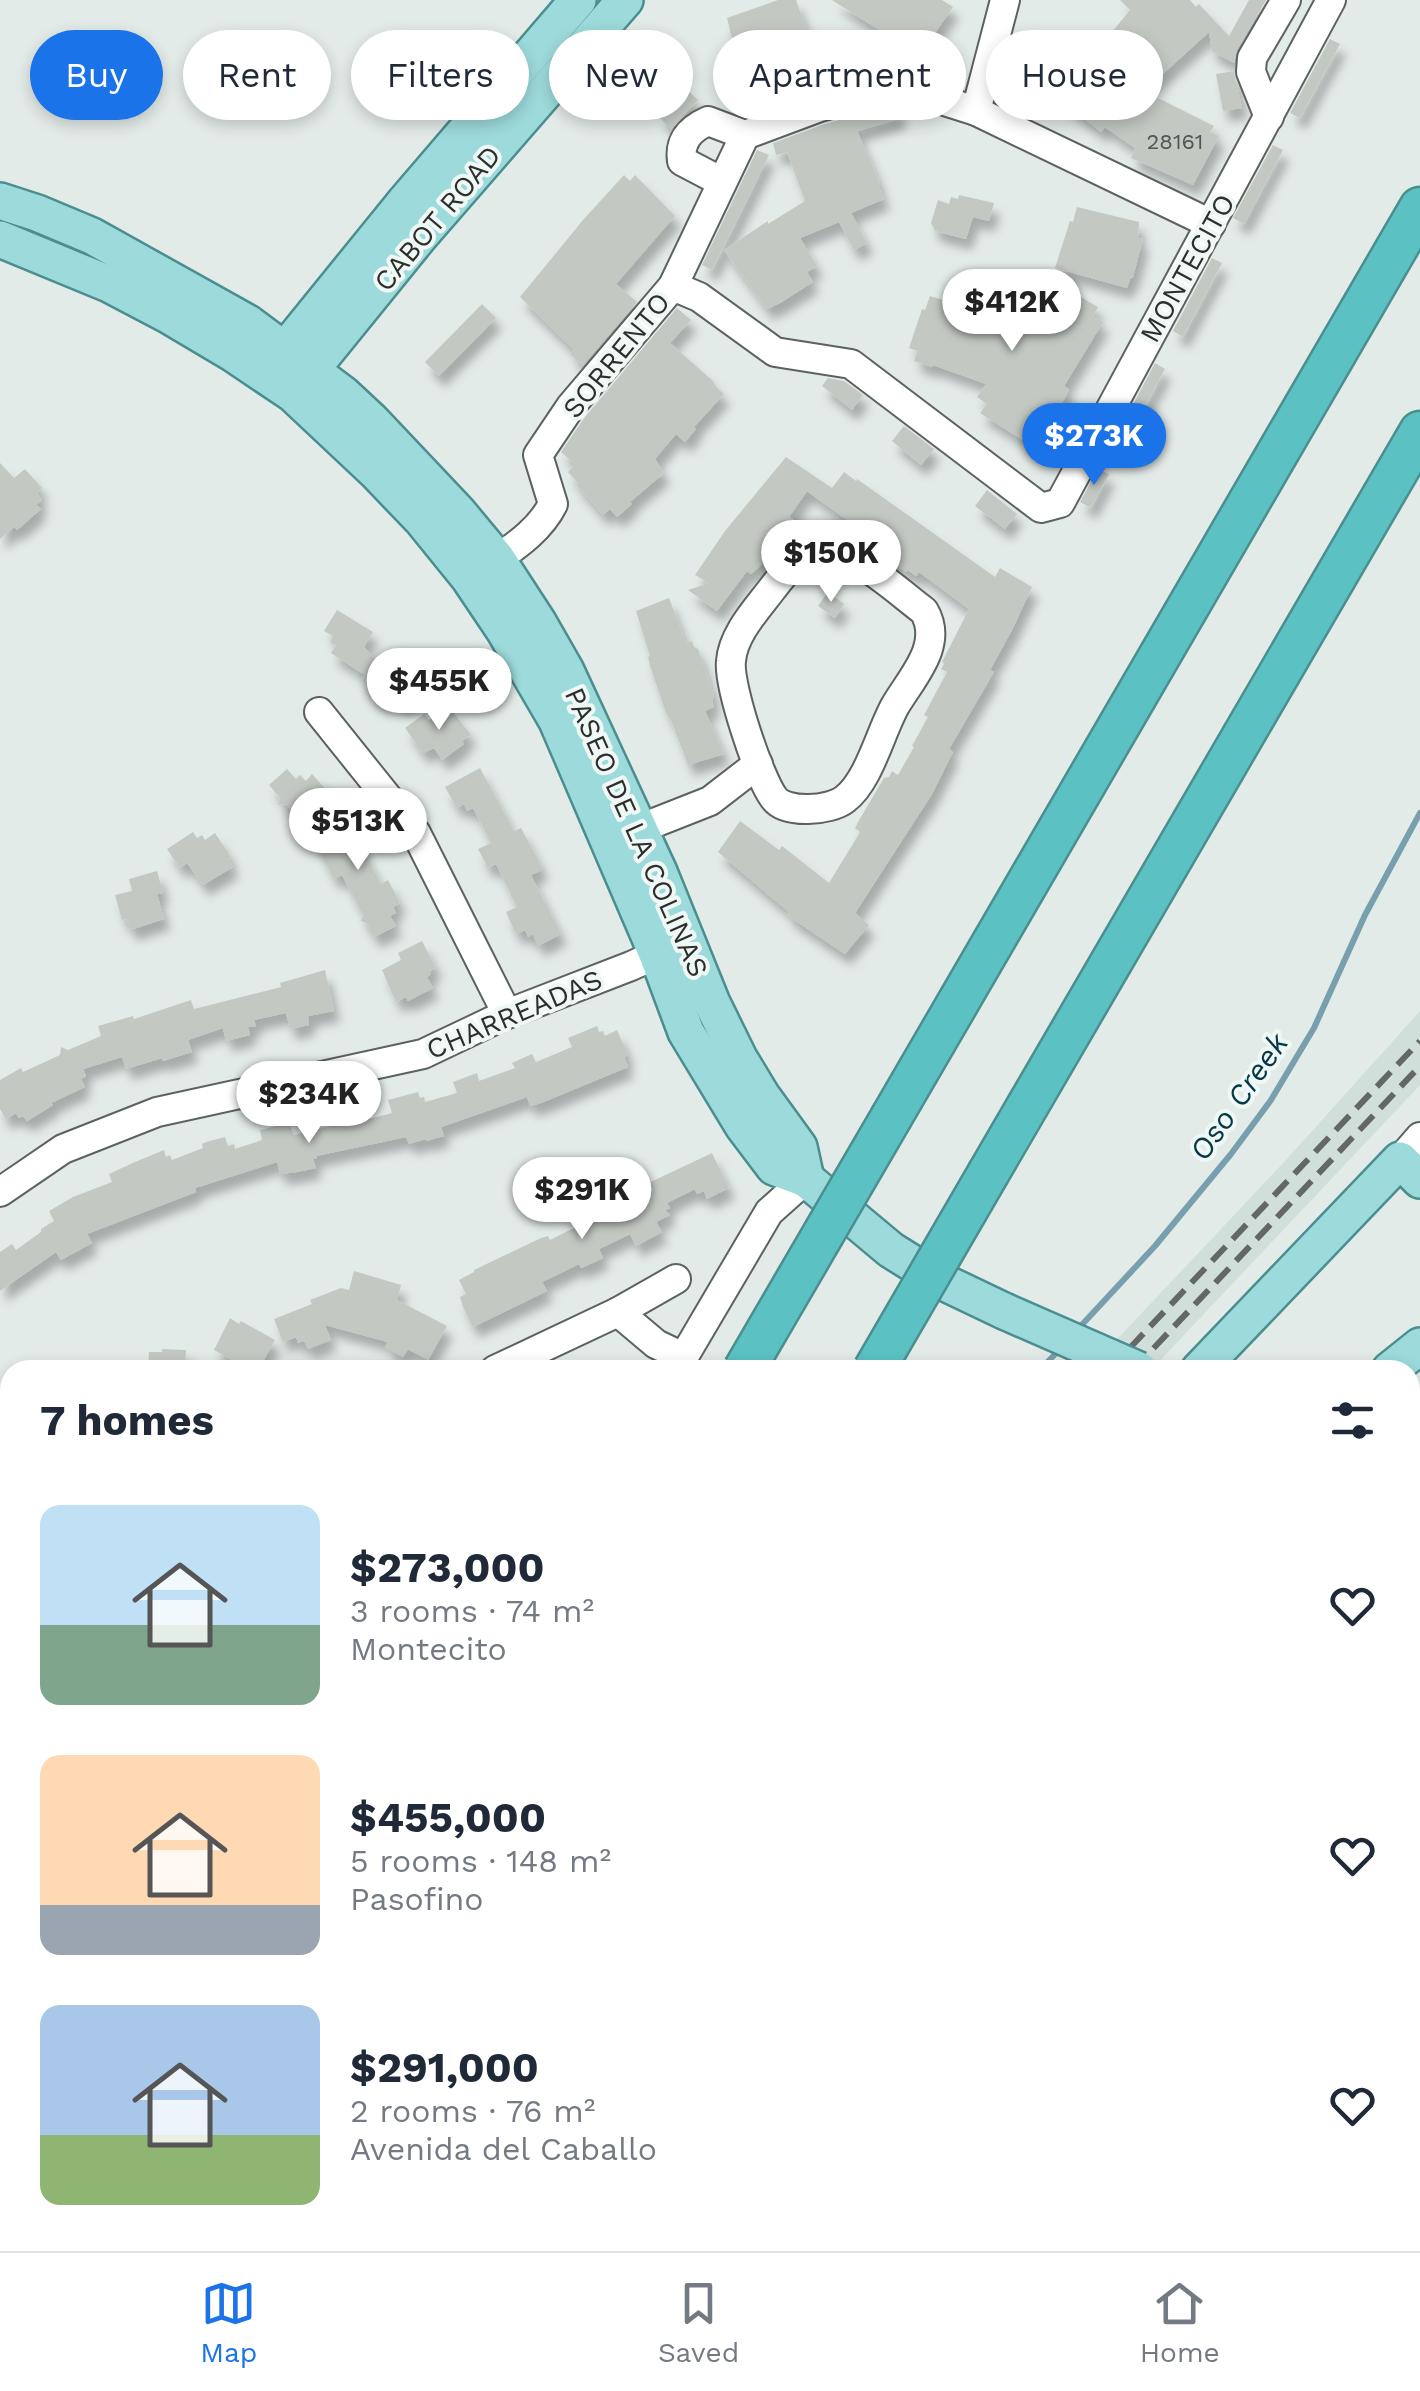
<!DOCTYPE html>
<html lang="en">
<head>
<meta charset="utf-8">
<style>
  :root { --surface:#fff; --page:#f6f6f7; --text:#1f2937; --muted:#747a83; --line:#e0e1e3; --accent:#1a73e8 }
  body { margin:0; font-family:"Work Sans",sans-serif; background:var(--page); color:var(--text); height:100vh; display:flex; flex-direction:column; font-size:38px; white-space:nowrap }
  * { box-sizing:border-box; margin:0 }
  p { font-size:32px; color:var(--muted) }
  .icon { flex:none; width:55px; height:55px; fill:none; stroke:currentColor; stroke-width:2; stroke-linecap:round; stroke-linejoin:round }
  .map { position:relative; flex:1; overflow:hidden }
  .sheet { position:absolute; left:0px; top:1360px; width:1420px; height:892px; display:flex; flex-direction:column; background:var(--surface); border-radius:30px 30px 0 0; box-shadow:0 5px 15px #0003 }
  .sheet>* { flex:none }
  .hud { position:absolute; left:30px; top:30px; width:1360px; height:90px; display:flex; gap:20px }
  .price { position:absolute; translate:-50% -85px; padding:0 22px; border-radius:35px; background:#fff; color:#222; font-size:32px; line-height:65px; filter:drop-shadow(0 2px 5px #0008) }
  .price::after { content:''; position:absolute; left:50%; top:60px; width:30px; height:22px; margin-left:-15px; background:inherit; clip-path:polygon(0 0,100% 0,50% 100%) }
  .price.on { background:var(--accent); color:#fff }
  ul { padding:0; list-style:none }
  li { display:flex; align-items:center; gap:30px; height:250px; padding:0 40px }
  li span { display:grid; place-items:center; flex:none; width:280px; height:200px; border-radius:20px; color:#555 }
  li>.icon { margin-inline-start:auto }
  span .icon { width:120px; height:120px; fill:#fffc; stroke-width:1 }
  li b { font-size:42px }
  h2 { display:flex; justify-content:space-between; align-items:center; height:120px; padding:0 40px; font-size:42px }
  .chip { padding:0 35px; border-radius:45px; background:var(--surface); box-shadow:0 5px 15px #0003; font-size:35px; line-height:90px }
  .chip.on { background:var(--accent); color:#fff }
  .tabs { display:flex; justify-content:space-around; align-items:center; height:140px; border-top:2px solid var(--line); background:var(--surface); font-size:28px; color:var(--muted) }
  .tabs a { display:grid; justify-items:center; gap:5px }
  .tabs .on { color:var(--accent) }
  .map>svg:first-child { display:block }
  .built { fill:#d0dfda }
  .lines { fill:none; stroke-linecap:round; stroke-linejoin:round }
  .stream { stroke:#789fae; stroke-width:6 }
  .building { fill:#c3c8c3; filter:url(#shadow) }
  .minor-casing { stroke:#5c6260; stroke-width:32 }
  .major-casing { stroke:#4b8e8f; stroke-width:40 }
  .highway-casing { stroke:#4b8e8f; stroke-width:45 }
  .minor { stroke:#fff; stroke-width:28 }
  .major { stroke:#9ddadb; stroke-width:35 }
  .highway { stroke:#5bc1c3; stroke-width:40 }
  .rail { stroke:#636765; stroke-width:6; stroke-dasharray:20 10; stroke-linecap:butt }
  .major-bridge-casing { stroke:#4b8e8f; stroke-width:40; stroke-linecap:butt }
  .highway-bridge-casing { stroke:#4b8e8f; stroke-width:45; stroke-linecap:butt }
  .major-bridge { stroke:#9ddadb; stroke-width:35 }
  .highway-bridge { stroke:#5bc1c3; stroke-width:40 }
  .labels { text-anchor:middle; stroke-width:8; stroke-linejoin:round; paint-order:stroke }
  .number-label { font-size:22px; fill:#525553 }
  .street-label { font-size:28px; fill:#2c2f2e; stroke:#f0f8f5 }
  .water-label { font-size:30px; font-style:italic; fill:#053848; stroke:#f0f8f5 }
</style>
</head>
<body>
<div class="map">
<svg width="1420" height="2251" viewBox="0 0 1420 2251">
  <defs>
    <filter id="shadow"><feDropShadow dx="6" dy="11" stdDeviation="5" flood-color="#0004"/></filter>
  </defs>
  <rect width="100%" height="100%" fill="#e3ebe8"/>
  <polygon class="built" points="1420,1011 1420,1085 1151,1370 1088,1370 1286,1160"/>
  <g class="lines">
    <g class="stream">
      <polyline points="1078,1329 1155,1246 1231,1154 1271,1100 1314,1028 1365,915 1420,813"/>
      <polyline points="1040,1370 1059,1350"/>
      <polyline points="171,2251 181,2242"/>
    </g>
  </g>
  <g class="building">
    <polygon points="778,0 796,0 811,42 817,73 894,50 900,69 815,90 765,109 756,79 753,80 749,68 740,71 727,18"/>
    <polygon points="832,0 942,0 953,7 921,53 888,32 889,36"/>
    <polygon points="1120,0 1190,0 1196,7 1199,4 1229,36 1249,0 1266,0 1237,49 1234,63 1212,51 1209,32 1144,91 1214,126 1210,132 1219,136 1193,185 1131,158 1135,148 1105,127 1101,132 1057,97 1093,43 1099,48 1130,10"/>
    <polygon points="1330,39 1340,44 1300,118 1290,113"/>
    <polygon points="1234,71 1242,108 1223,111 1216,74"/>
    <polygon points="684,87 698,100 671,129 658,116"/>
    <polygon points="897,104 901,118 857,131 880,184 878,184 884,199 851,213 867,243 854,250 839,222 800,238 817,266 807,272 813,282 780,303 767,309 724,250 768,221 768,224 805,201 787,152 776,155 773,143 825,124"/>
    <polygon points="1273,145 1283,150 1244,224 1233,218"/>
    <polygon points="757,150 769,155 712,270 702,265"/>
    <polygon points="624,175 630,181 635,175 675,216 616,284 637,302 583,365 570,354 574,350 520,297 583,220"/>
    <polygon points="959,195 994,203 989,221 973,217 966,239 935,231 931,223 938,200 949,204 951,197 958,199"/>
    <polygon points="1077,207 1139,222 1138,238 1143,239 1133,277 1130,279 1127,288 1055,268 1070,221 1073,222"/>
    <polygon points="1212,258 1222,263 1183,337 1173,331"/>
    <polygon points="1043,279 1051,283 1051,280 1098,307 1093,316 1103,322 1064,386 1069,390 1062,403 1065,405 1034,447 980,413 987,404 977,397 986,384 933,365 932,367 914,361 918,351 909,348 922,309 925,310 930,296 1014,323 1032,291 1035,292"/>
    <polygon points="482,304 496,318 439,376 425,362"/>
    <polygon points="677,308 691,320 670,343 713,381 716,387 724,394 694,427 696,429 685,442 676,434 655,459 664,473 630,502 632,504 617,517 610,509 603,515 576,484 578,483 568,472 575,464 561,452 585,417"/>
    <polygon points="1155,363 1165,369 1126,442 1116,437"/>
    <polygon points="828,378 844,381 863,395 852,410 822,386"/>
    <polygon points="904,426 934,449 921,465 892,441"/>
    <polygon points="786,457 832,488 844,472 856,481 857,479 995,577 1000,568 1032,587 1012,630 990,670 994,672 949,749 953,752 932,794 855,913 869,925 845,954 790,917 787,914 789,912 718,852 740,821 779,850 782,846 829,883 860,832 855,828 858,822 884,778 889,777 892,771 898,775 914,747 912,746 928,717 924,715 947,672 941,669 944,664 942,662 969,609 919,572 916,576 908,570 906,572 865,542 858,535 861,530 807,491 789,517 794,520 791,527 759,567 751,574 747,571 717,611 688,590 709,583 695,575 725,531"/>
    <polygon points="0,463 14,478 25,469 42,488 37,493 42,500 36,505 41,509 17,530 14,527 0,539"/>
    <polygon points="1098,469 1109,474 1091,508 1080,502"/>
    <polygon points="987,490 1017,514 1005,529 975,506"/>
    <polygon points="828,592 844,604 835,618 818,606"/>
    <polygon points="669,598 686,643 692,641 694,647 698,649 714,696 712,700 714,707 705,711 724,754 688,765 671,720 666,713 650,666 648,657 650,656 636,611"/>
    <polygon points="337,610 373,632 364,647 383,668 401,651 427,676 419,684 422,687 402,705 390,692 381,700 361,679 365,675 331,653 336,645 330,642 333,636 324,631"/>
    <polygon points="449,707 471,735 462,741 464,744 442,760 434,748 423,753 405,728 424,714 429,720"/>
    <polygon points="480,768 514,831 521,828 540,863 542,870 531,875 561,934 538,946 533,934 528,937 525,930 517,934 514,930 506,912 517,907 496,864 488,868 478,849 491,843 473,808 467,811 464,804 457,808 445,787"/>
    <polygon points="287,769 296,779 300,775 306,781 312,774 328,792 299,819 286,804 278,805 280,798 269,785"/>
    <polygon points="355,814 365,834 357,838 381,884 388,880 400,903 393,907 396,913 390,916 396,926 374,937 367,923 361,921 363,915 342,875 334,879 311,836"/>
    <polygon points="193,832 197,838 202,835 205,840 215,833 231,857 228,859 233,867 203,885 187,863 180,868 167,849"/>
    <polygon points="157,871 163,893 157,894 164,919 130,930 127,919 122,920 115,895 132,891 129,879"/>
    <polygon points="422,941 436,968 430,971 431,974 427,977 433,988 408,1001 406,997 396,1002 382,970 401,960 398,953"/>
    <polygon points="325,970 334,1011 308,1016 309,1025 290,1029 286,1013 254,1020 256,1026 248,1027 250,1035 226,1041 223,1028 188,1040 192,1052 163,1061 162,1058 126,1069 122,1057 83,1069 86,1076 81,1079 85,1087 51,1103 53,1105 27,1121 23,1116 19,1118 16,1113 6,1119 0,1109 0,1080 21,1068 23,1072 60,1055 61,1047 68,1050 101,1036 98,1026 133,1016 134,1019 191,1000 194,1009 281,987 280,983"/>
    <polygon points="597,1026 599,1032 603,1031 605,1036 617,1030 628,1055 624,1057 628,1067 541,1103 530,1106 527,1097 441,1127 444,1136 426,1141 426,1139 409,1144 406,1137 316,1156 317,1158 313,1159 316,1168 297,1172 280,1174 277,1162 195,1188 196,1192 87,1234 92,1243 61,1260 56,1252 0,1291 0,1252 12,1244 16,1250 41,1232 41,1229 54,1221 49,1211 73,1197 112,1182 109,1174 135,1162 164,1150 166,1157 170,1155 172,1160 203,1148 202,1144 206,1142 225,1137 228,1146 234,1144 235,1149 262,1140 260,1130 289,1123 294,1135 331,1126 328,1113 352,1108 354,1116 360,1115 362,1121 392,1113 388,1100 418,1092 420,1098 424,1097 425,1102 457,1093 453,1082 477,1073 479,1081 515,1068 512,1063 532,1054 536,1062 572,1047 568,1038"/>
    <polygon points="712,1153 729,1188 707,1199 704,1191 697,1194 695,1189 667,1203 670,1208 665,1210 670,1215 656,1222 662,1232 636,1246 630,1234 599,1249 603,1258 586,1266 581,1268 579,1264 542,1282 547,1291 473,1327 463,1307 460,1297 466,1294 459,1280 474,1272 474,1270 541,1238 548,1236 550,1240 623,1203 621,1199 637,1191 636,1189"/>
    <polygon points="354,1271 401,1285 397,1300 447,1326 428,1360 408,1349 403,1357 385,1347 388,1342 325,1325 331,1340 308,1349 304,1341 298,1343 296,1337 283,1342 274,1319 312,1304 310,1300 341,1288 349,1290"/>
    <polygon points="230,1318 239,1324 241,1321 275,1340 258,1370 231,1370 236,1362 214,1350"/>
    <polygon points="162,1349 186,1350 185,1370 148,1370 149,1352 162,1352"/>
  </g>
  <g class="lines">
    <defs>
      <g id="minor">
        <polyline points="976,111 1005,0"/>
        <polyline points="1269,117 1251,72 1252,58 1286,0"/>
        <path d="M722 182 682 161C679 141 690 129 708 121L745 135"/>
        <polyline points="673,286 699,297 775,352 851,364 1041,508 1060,503 1331,0"/>
        <path d="M817 549C851 547 897 591 924 611 944 645 912 677 895 706 880 733 869 781 845 799 830 811 786 814 774 798 759 778 728 685 731 661 733 634 757 609 772 589 785 572 797 556 817 549Z"/>
        <path d="M497 559C519 544 541 528 553 504L538 455 571 406 673 286 745 135 820 107 897 86 976 111 1211 224"/>
        <polyline points="319,712 416,833 507,1014"/>
        <polyline points="639,829 710,801 758,764"/>
        <polyline points="1400,1160 1420,1137"/>
        <polyline points="0,1192 63,1149 157,1112 423,1054 507,1014 631,966 675,946"/>
        <polyline points="618,1312 676,1279"/>
        <polyline points="495,1370 618,1312 656,1344 683,1357"/>
        <polyline points="676,1370 769,1212 806,1179"/>
        <polyline points="0,1705 10,1700"/>
        <polyline points="0,1936 10,1931"/>
        <polyline points="0,2240 10,2232"/>
        <polyline points="1339,2242 1345,2251"/>
        <polyline points="64,2251 73,2242"/>
        <polyline points="136,2251 144,2242"/>
      </g>
      <g id="major">
        <polyline points="0,201 37,213 92,236 248,323 343,394 372,421 458,512 497,559 538,622 566,671 659,872 712,1003 739,1058 762,1096 799,1147 806,1179"/>
        <polyline points="0,239 109,284 168,315 232,353 293,394 376,472 422,520 469,578 504,630 557,721 657,954 686,1032 743,1126 774,1167 806,1179 891,1250 939,1280 1004,1311"/>
        <polyline points="271,367 404,203 578,0"/>
        <polyline points="299,385 419,237 625,0"/>
        <polyline points="1199,1370 1400,1160 1420,1180"/>
        <polyline points="1390,1370 1420,1346"/>
        <polyline points="1410,1976 1420,1985"/>
        <polyline points="1410,2059 1420,2067"/>
      </g>
      <g id="highway">
        <polyline points="892,1116 1420,208"/>
        <polyline points="989,1172 1420,432"/>
        <polyline points="1410,1481 1420,1469"/>
        <polyline points="1410,1625 1420,1614"/>
        <polyline points="1410,1751 1420,1740"/>
        <polyline points="1410,1854 1420,1845"/>
        <polyline points="232,2251 237,2242"/>
        <polyline points="619,2251 629,2242"/>
        <polyline points="677,2251 689,2242"/>
        <polyline points="812,2251 823,2242"/>
        <polyline points="917,2251 929,2242"/>
      </g>
    </defs>
    <use href="#minor" class="minor-casing"/>
    <use href="#major" class="major-casing"/>
    <use href="#highway" class="highway-casing"/>
    <use href="#minor" class="minor"/>
    <use href="#major" class="major"/>
    <use href="#highway" class="highway"/>
    <g class="rail">
      <polyline points="1109,1370 1420,1041"/>
      <polyline points="1133,1370 1420,1066"/>
      <polyline points="270,2251 279,2242"/>
    </g>
    <defs>
      <polyline id="major-bridge" points="1004,1311 1139,1370"/>
      <g id="highway-bridge">
        <polyline points="744,1370 892,1116"/>
        <polyline points="874,1370 989,1172"/>
        <polyline points="362,2251 367,2242"/>
      </g>
    </defs>
    <use href="#major-bridge" class="major-bridge-casing"/>
    <use href="#highway-bridge" class="highway-bridge-casing"/>
    <use href="#major-bridge" class="major-bridge"/>
    <use href="#highway-bridge" class="highway-bridge"/>
  </g>
  <g class="labels">
    <g class="number-label">
      <text x="1175" y="149">28161</text>
    </g>
    <g class="street-label">
      <text transform="translate(437 218) rotate(-50)" y="10">CABOT ROAD</text>
      <text transform="translate(1187 268) rotate(-61)" y="10">MONTECITO</text>
      <text transform="translate(616 355) rotate(-51)" y="10">SORRENTO</text>
      <text transform="translate(637 832) rotate(66)" y="10">PASEO DE LA COLINAS</text>
      <text transform="translate(514 1014) rotate(-23)" y="10">CHARREADAS</text>
    </g>
    <g class="water-label">
      <text transform="translate(1239 1097) rotate(-55)" y="10">Oso Creek</text>
    </g>
  </g>
</svg>
<b class="price" style="left:1012px;top:354px">$412K</b>
<b class="price on" style="left:1094px;top:488px">$273K</b>
<b class="price" style="left:831px;top:605px">$150K</b>
<b class="price" style="left:439px;top:733px">$455K</b>
<b class="price" style="left:358px;top:873px">$513K</b>
<b class="price" style="left:309px;top:1146px">$234K</b>
<b class="price" style="left:582px;top:1242px">$291K</b>
<div class="hud">
<a class="chip on">Buy</a>
<a class="chip">Rent</a>
<a class="chip">Filters</a>
<a class="chip">New</a>
<a class="chip">Apartment</a>
<a class="chip">House</a>
</div>
<section class="sheet">
<h2>7 homes<svg class="icon" aria-label="filters" viewBox="0 0 24 24"><path d="M4 7h16M4 17h16"/><circle cx="9" cy="7" r="2"/><circle cx="15" cy="17" r="2"/></svg></h2>
<ul>
<li><span style="background:linear-gradient(#bfe0f5 60%,#7fa58c 0)"><svg class="icon" aria-label="home" viewBox="0 0 24 24"><path d="M3 11l9-7 9 7M6 9v11h12V9"/></svg></span><div><b>$273,000</b><p>3 rooms · 74 m²</p><p>Montecito</p></div><svg class="icon" aria-label="heart" viewBox="0 0 24 24"><path d="M12 20l-8-8c-3-5 5-10 8-4 3-6 11-1 8 4z"/></svg></li>
<li><span style="background:linear-gradient(#ffd9b3 75%,#9aa5b1 0)"><svg class="icon" aria-label="home" viewBox="0 0 24 24"><path d="M3 11l9-7 9 7M6 9v11h12V9"/></svg></span><div><b>$455,000</b><p>5 rooms · 148 m²</p><p>Pasofino</p></div><svg class="icon" aria-label="heart" viewBox="0 0 24 24"><path d="M12 20l-8-8c-3-5 5-10 8-4 3-6 11-1 8 4z"/></svg></li>
<li><span style="background:linear-gradient(#a9c7e8 65%,#8fb573 0)"><svg class="icon" aria-label="home" viewBox="0 0 24 24"><path d="M3 11l9-7 9 7M6 9v11h12V9"/></svg></span><div><b>$291,000</b><p>2 rooms · 76 m²</p><p>Avenida del Caballo</p></div><svg class="icon" aria-label="heart" viewBox="0 0 24 24"><path d="M12 20l-8-8c-3-5 5-10 8-4 3-6 11-1 8 4z"/></svg></li>
</ul>
</section>
</div>
<nav class="tabs">
<a class="on"><svg class="icon" aria-label="map" viewBox="0 0 24 24"><path d="M3 6l6-2 6 2 6-2v14l-6 2-6-2-6 2zM9 4v14M15 6v14"/></svg>Map</a>
<a><svg class="icon" aria-label="saved" viewBox="0 0 24 24"><path d="M7 4h10v16l-5-4-5 4z"/></svg>Saved</a>
<a><svg class="icon" aria-label="home" viewBox="0 0 24 24"><path d="M3 11l9-7 9 7M6 9v11h12V9"/></svg>Home</a>
</nav>
</body>
</html>
